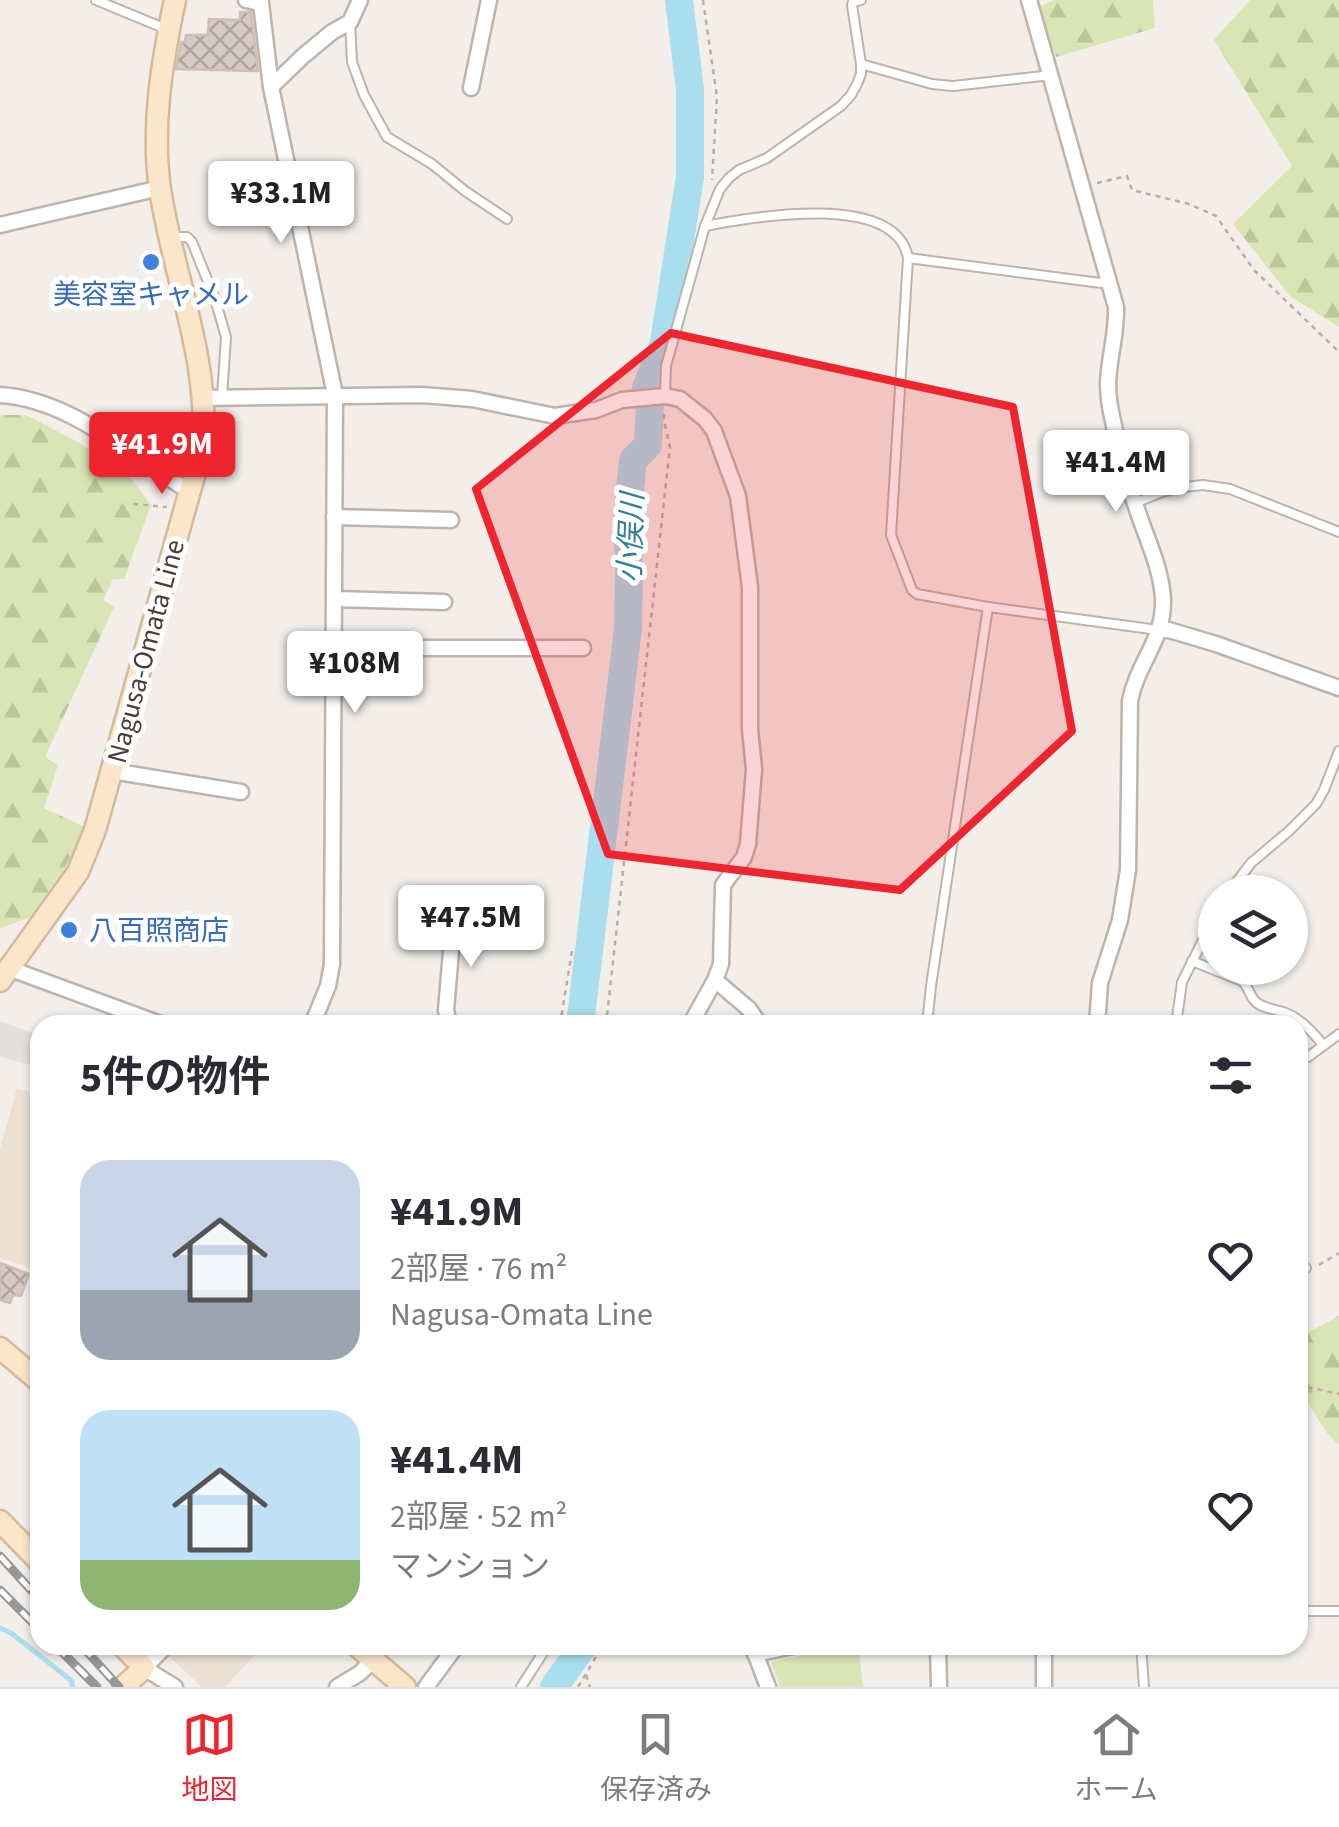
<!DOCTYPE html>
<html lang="ja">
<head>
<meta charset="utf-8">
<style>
  :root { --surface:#fff; --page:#f2f2f3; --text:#2b2b33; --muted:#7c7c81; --line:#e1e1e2; --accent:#ee252e }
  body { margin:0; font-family:"Source Sans 3","Noto Sans JP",sans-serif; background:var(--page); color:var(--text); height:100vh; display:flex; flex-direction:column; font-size:38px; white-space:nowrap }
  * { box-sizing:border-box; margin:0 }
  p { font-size:32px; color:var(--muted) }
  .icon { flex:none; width:55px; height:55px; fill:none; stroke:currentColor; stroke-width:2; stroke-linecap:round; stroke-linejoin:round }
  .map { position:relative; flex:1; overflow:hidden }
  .panel { position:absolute; left:30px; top:1015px; width:1278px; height:640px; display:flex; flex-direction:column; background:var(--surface); border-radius:30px; box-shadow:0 2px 8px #0004 }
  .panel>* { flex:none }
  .tools { position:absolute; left:1198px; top:875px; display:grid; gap:20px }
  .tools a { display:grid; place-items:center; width:110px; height:110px; border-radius:50%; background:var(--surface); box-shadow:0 2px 8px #0004; font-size:50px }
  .price { position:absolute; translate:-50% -85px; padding:0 22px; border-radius:10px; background:#fff; color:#222; font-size:32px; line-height:65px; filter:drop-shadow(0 2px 5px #0008) }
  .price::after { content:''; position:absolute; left:50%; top:60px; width:30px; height:22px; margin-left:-15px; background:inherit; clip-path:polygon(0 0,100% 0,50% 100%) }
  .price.selected { background:var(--accent); color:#fff }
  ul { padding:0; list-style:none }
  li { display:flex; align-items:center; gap:30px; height:250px; padding:0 50px }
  li span { display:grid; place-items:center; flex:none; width:280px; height:200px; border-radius:30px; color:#555 }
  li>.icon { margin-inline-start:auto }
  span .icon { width:120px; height:120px; fill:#fffc; stroke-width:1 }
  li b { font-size:42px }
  h2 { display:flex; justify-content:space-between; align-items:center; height:120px; padding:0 50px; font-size:42px }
  .tab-bar { display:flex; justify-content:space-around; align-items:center; height:140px; border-top:2px solid var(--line); background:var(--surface); font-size:28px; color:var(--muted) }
  .tab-bar a { display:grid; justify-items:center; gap:5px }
  .tab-bar .selected { color:var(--accent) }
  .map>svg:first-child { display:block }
  .education { fill:#ece0d3 }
  .forest { fill:url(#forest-firs) }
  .park { fill:#d9e5b4 }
  .parking { fill:#e2dfdd }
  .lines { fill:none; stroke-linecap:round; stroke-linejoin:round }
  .stream { stroke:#a8deed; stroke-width:5 }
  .river { stroke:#a8deed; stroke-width:28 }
  .building { fill:url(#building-cross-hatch); stroke:#cfbeb2; stroke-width:2.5 }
  .lane-casing { stroke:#beb4ac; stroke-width:12 }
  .street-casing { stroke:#beb4ac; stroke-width:19 }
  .secondary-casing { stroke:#d4ba9d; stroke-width:25 }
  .path { stroke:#bfad9e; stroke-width:2.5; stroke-dasharray:5 5; stroke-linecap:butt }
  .lane { stroke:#fff; stroke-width:8 }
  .street { stroke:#fff; stroke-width:14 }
  .secondary { stroke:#fce6ca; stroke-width:20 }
  .rail-casing { stroke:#979797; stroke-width:9 }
  .rail { stroke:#fff; stroke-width:5; stroke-dasharray:15; stroke-linecap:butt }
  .marked { fill:#ee252e; fill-opacity:0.2; stroke:#ee252e; stroke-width:8; stroke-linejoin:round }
  .shop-dot { fill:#3f7fe0; stroke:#fff; stroke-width:4 }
  .labels { text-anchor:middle; stroke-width:10; stroke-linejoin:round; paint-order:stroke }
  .shop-label { font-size:28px; fill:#366cbe; stroke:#fff }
  .street-label { font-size:28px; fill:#473e37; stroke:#fff }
  .water-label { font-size:30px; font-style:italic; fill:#307f96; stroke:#fff }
</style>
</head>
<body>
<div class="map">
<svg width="1339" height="1687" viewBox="0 0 1339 1687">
  <defs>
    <pattern id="forest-firs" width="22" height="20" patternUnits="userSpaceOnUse" patternTransform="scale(2.5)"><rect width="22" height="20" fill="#d9e5b4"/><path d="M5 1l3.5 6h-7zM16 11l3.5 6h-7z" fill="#bcc69b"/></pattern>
    <pattern id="building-cross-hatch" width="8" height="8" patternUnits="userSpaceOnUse" patternTransform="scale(2.5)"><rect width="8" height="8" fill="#d7cac2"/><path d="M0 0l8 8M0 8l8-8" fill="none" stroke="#b0a59e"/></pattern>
  </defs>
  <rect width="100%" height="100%" fill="#f3eee9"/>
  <g class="education">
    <polygon points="17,1088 40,1095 40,1271 0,1258 0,1149"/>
    <polygon points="157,1645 264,1645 225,1687 202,1687"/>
  </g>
  <g class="forest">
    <polygon points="1054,0 1153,0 1155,28 1056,57 1036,8"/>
    <polygon points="1250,0 1339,0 1339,327 1290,296 1233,224 1292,166 1214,40"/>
    <polygon points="0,415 26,415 78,442 132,480 151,505 124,579 113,579 103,600 114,607 45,757 58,765 44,808 87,828 39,914 0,928"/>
    <polygon points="1339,1316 1339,1445 1327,1433 1298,1388 1298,1338"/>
  </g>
  <polygon class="park" points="852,1645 858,1645 863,1687 780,1687 771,1662"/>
  <polygon class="parking" points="0,1021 40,1036 40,1067 0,1057"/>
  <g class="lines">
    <polyline class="stream" points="0,1628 11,1633 72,1681 72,1687"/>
    <g class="river">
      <polyline points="580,1025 628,629 629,570 627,518 633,460 648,445 650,404 646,388 664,342 690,177 690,90 679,0"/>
      <polyline points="554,1687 584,1645"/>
    </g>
  </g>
  <g class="building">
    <polygon points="240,12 251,12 258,71 176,69 181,42 185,42 186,35 208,35 209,19 240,20"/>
    <polygon points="0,1263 29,1274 21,1296 13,1295 10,1303 0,1300"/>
  </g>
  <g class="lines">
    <defs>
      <g id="lane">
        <polyline points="96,0 166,29"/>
        <polyline points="350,22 352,62 364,95 387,137 432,164 465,191 507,219"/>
        <polyline points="861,64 932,84 953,86 1051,75"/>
        <path d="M705 226C752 217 896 191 908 258L891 535 912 590 917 594 988 607 1158 630"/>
        <polyline points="174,237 187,237 192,242 215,299 226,337 222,397"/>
        <polyline points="908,258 1101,283 1110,280"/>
        <polyline points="665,396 666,366 705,226 720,189 729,178 739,170 767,158 841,106 851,95 857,84 861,74 861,64 852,5 853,2 861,0"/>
        <polyline points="1135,503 1162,492 1184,487 1203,485 1230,489 1339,532"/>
        <polyline points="1229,892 1251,863 1289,831 1316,804 1324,790 1339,751"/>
        <path d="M1192 961 1242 981C1249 987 1249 995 1255 1001 1262 1009 1276 1009 1286 1013 1301 1019 1313 1032 1323 1045"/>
        <polyline points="927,1025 931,986 988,607"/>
        <polyline points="1176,1025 1182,982 1215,916"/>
        <polyline points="1308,1057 1339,1034"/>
        <polyline points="1298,1265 1306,1268"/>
        <polyline points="1298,1611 1339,1611"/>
        <polyline points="1141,1645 1144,1687"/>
        <polyline points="521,1687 548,1645"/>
      </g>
      <g id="street">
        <polyline points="246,0 261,3 271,87 335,395 332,964 328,986 312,1025"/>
        <path d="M1029 0 1116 307C1117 333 1109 357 1108 383 1108 396 1110 409 1113 421 1119 454 1129 487 1140 518 1149 544 1162 572 1163 600 1164 641 1137 663 1130 701L1128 870 1120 920 1100 983 1097 1025"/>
        <polyline points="271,87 302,57 332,32 350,22 360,0"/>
        <polyline points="471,88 489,0"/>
        <polyline points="0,225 160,188"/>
        <path d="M0 395C58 399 103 434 150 465 163 474 176 484 190 491"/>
        <polyline points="203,398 422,395 472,399 555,416 596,410 622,400 665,396 680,399 705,419 714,431 738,496 750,587 750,729 754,769 748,844 744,857 723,885 721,964 715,980 690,1025"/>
        <polyline points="334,517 451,520"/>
        <polyline points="334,599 444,602"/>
        <polyline points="1160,630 1169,630 1216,644 1339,688"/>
        <polyline points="334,648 583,648"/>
        <polyline points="112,771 241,792"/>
        <polyline points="8,968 163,1025"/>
        <polyline points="715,980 749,1009 760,1025"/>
        <polyline points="449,1025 446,1010 454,916"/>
        <polyline points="167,1645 144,1668 175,1687"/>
        <polyline points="752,1645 768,1687"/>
        <polyline points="938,1645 939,1687"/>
        <polyline points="755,1654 798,1645"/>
        <polyline points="337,1687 360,1673 373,1660"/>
        <polyline points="426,1687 457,1645"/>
        <polyline points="1044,1687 1044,1645"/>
      </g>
      <g id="secondary">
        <path d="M0 981 78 872 95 830 203 444C209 357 173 275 160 189 151 126 162 62 175 0"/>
        <polyline points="0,1348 40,1382"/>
        <polyline points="0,1521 40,1562"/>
        <polyline points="122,1645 144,1668 123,1687"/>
        <polyline points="356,1645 405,1687"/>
      </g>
    </defs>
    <use href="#lane" class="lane-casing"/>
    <use href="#street" class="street-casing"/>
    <use href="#secondary" class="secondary-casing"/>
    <g class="path">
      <polyline points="703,0 717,97 712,180"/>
      <polyline points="1097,183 1127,176 1132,190 1189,204 1216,216 1254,270 1339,352"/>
      <polyline points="133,504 167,507"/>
      <polyline points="560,1025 572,951"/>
      <polyline points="606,1025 670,447 664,421 664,412"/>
      <polyline points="1319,1265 1339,1253"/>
      <polyline points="1298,1385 1339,1394"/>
      <polyline points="586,1675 590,1687"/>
      <polyline points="578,1687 603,1645"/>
    </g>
    <use href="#lane" class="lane"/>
    <use href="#street" class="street"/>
    <use href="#secondary" class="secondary"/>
    <defs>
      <g id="rail">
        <polyline points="0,1556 40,1600"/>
        <polyline points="0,1590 40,1630"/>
        <polyline points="55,1645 97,1687"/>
        <polyline points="81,1645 119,1687"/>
      </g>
    </defs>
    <use href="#rail" class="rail-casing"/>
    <use href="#rail" class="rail"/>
  </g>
  <path class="marked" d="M671 333 1013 407 1072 731 900 890 608 854 476 489Z"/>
  <g class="shop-dot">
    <circle cx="151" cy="262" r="10"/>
    <circle cx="69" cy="930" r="10"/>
  </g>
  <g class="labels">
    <g class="shop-label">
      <text x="151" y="304">美容室キャメル</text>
      <text x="89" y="940" text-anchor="start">八百照商店</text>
    </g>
    <g class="street-label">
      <text transform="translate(145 651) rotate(-75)" y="10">Nagusa-Omata Line</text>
    </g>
    <g class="water-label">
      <text transform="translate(631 538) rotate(-88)" y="10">小俣川</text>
    </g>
  </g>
</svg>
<div class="tools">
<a><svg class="icon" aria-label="layers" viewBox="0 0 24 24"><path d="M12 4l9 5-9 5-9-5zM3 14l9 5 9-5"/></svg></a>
</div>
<b class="price" style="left:281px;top:246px">¥33.1M</b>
<b class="price selected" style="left:162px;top:497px">¥41.9M</b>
<b class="price" style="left:1116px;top:515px">¥41.4M</b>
<b class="price" style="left:355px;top:716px">¥108M</b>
<b class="price" style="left:471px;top:970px">¥47.5M</b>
<section class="panel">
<h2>5件の物件<svg class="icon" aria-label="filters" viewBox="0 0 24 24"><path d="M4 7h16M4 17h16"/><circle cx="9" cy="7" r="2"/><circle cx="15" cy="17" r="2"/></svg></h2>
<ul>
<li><span style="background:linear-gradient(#c9d6e8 65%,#9aa5b1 0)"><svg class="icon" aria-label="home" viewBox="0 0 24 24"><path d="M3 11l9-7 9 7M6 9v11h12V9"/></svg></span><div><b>¥41.9M</b><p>2部屋 · 76 m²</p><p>Nagusa-Omata Line</p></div><svg class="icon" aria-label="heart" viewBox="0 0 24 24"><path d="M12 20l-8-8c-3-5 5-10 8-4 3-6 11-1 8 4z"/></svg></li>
<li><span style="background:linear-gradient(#bfe0f5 75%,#8fb573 0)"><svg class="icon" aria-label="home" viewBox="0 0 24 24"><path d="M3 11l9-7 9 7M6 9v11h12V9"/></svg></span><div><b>¥41.4M</b><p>2部屋 · 52 m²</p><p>マンション</p></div><svg class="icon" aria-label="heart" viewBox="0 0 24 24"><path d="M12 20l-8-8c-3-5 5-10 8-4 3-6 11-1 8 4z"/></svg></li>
</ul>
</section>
</div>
<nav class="tab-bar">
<a class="selected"><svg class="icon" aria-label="map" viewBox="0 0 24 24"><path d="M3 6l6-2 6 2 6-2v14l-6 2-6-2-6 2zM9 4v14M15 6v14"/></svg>地図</a>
<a><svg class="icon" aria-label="saved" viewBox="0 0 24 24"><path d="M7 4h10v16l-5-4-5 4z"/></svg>保存済み</a>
<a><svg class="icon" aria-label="home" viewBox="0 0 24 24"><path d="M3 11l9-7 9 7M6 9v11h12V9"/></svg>ホーム</a>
</nav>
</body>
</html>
